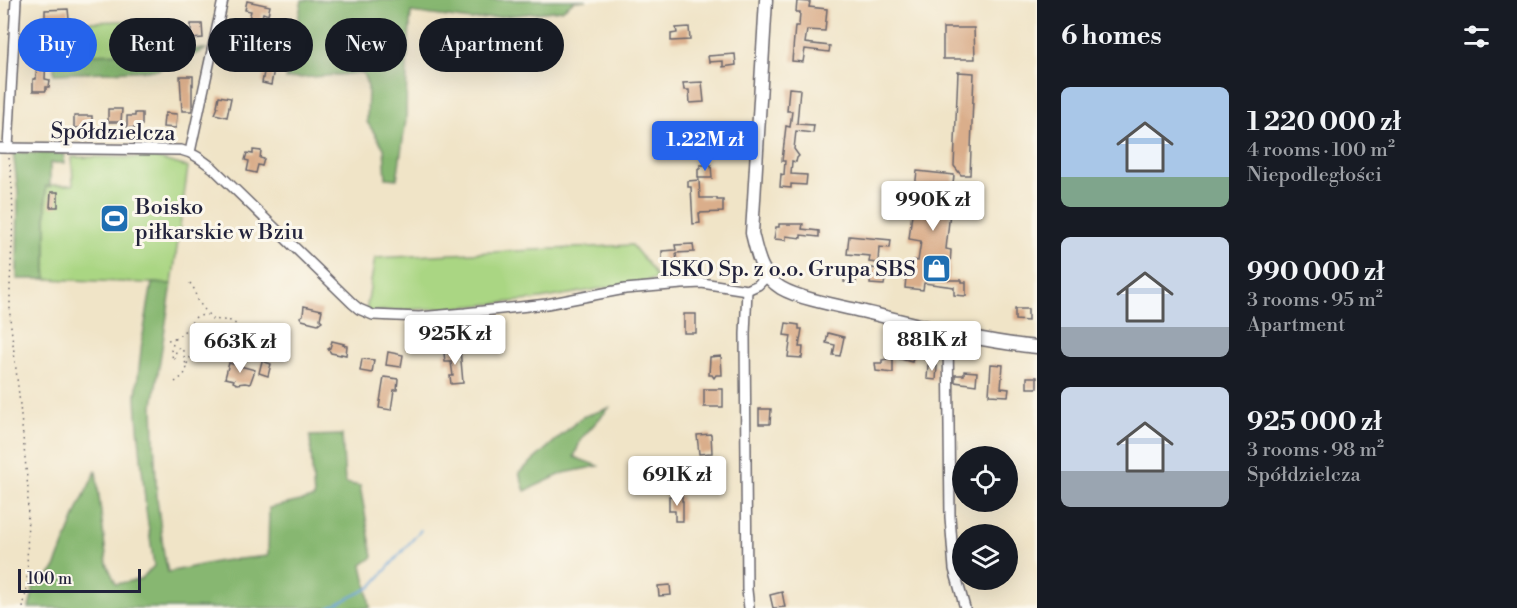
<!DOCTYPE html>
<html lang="en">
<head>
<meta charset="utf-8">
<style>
  :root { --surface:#171b24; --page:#20242c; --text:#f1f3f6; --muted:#9ea1a6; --accent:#2563eb }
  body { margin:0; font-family:"Libre Bodoni",serif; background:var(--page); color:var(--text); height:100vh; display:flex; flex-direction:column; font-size:22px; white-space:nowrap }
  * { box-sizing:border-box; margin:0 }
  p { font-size:20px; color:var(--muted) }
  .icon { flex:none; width:33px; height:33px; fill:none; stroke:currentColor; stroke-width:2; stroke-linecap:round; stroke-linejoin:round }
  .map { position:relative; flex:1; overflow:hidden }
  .details { display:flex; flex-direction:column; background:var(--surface); width:480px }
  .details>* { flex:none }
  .banner { position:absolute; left:18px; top:18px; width:570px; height:54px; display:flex; gap:12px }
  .tools { position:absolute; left:952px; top:446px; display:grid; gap:12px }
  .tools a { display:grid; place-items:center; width:66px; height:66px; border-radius:50%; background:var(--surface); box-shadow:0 6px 24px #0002; font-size:30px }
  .scale { position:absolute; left:18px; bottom:15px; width:123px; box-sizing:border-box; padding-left:6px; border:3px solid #22223b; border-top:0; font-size:16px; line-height:21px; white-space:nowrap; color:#22223b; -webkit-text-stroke:4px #fbf7ec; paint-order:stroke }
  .price { position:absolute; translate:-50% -51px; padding:0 14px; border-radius:6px; background:#fff; color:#222; font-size:20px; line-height:39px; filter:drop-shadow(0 2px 3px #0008) }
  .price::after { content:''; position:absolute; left:50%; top:36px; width:18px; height:14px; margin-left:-9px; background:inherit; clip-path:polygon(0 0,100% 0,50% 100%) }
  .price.active { background:var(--accent); color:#fff }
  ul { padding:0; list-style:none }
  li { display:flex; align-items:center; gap:18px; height:150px; padding:0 24px }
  li span { display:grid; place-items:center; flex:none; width:168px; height:120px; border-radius:9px; color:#555 }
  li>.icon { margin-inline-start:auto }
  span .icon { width:72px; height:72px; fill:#fffc; stroke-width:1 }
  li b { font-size:26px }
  h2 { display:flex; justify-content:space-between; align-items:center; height:72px; padding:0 24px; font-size:26px }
  .pill { padding:0 21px; border-radius:27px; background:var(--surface); box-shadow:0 6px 24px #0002; font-size:21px; line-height:54px }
  .pill.active { background:var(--accent); color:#fff }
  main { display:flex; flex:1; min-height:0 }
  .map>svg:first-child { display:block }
  .green { fill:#aad683; stroke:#667c5f; stroke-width:1.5 }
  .forest { fill:#87b771; stroke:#546c56; stroke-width:1.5 }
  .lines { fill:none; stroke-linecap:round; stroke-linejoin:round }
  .stream { stroke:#66a2d6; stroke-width:2 }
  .building { fill:#daae8b }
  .minor-casing { stroke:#6a666c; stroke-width:12 }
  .tertiary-casing { stroke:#6a666c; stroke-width:15 }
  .path { stroke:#6a666c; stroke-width:1.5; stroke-dasharray:1.5 4.5; stroke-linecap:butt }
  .minor { stroke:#fff; stroke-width:9 }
  .tertiary { stroke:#fff; stroke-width:12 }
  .labels { text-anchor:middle; stroke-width:6; stroke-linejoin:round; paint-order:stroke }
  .street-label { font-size:22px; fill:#22223b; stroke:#fbf7ec }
  .poi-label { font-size:22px; fill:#22223b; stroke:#fbf7ec; text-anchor:start }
</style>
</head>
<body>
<main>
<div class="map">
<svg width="1037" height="608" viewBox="0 0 1037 608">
  <rect width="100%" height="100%" fill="#fbf7ec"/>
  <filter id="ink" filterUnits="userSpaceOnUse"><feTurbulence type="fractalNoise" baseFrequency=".0167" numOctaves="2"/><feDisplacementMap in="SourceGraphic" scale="12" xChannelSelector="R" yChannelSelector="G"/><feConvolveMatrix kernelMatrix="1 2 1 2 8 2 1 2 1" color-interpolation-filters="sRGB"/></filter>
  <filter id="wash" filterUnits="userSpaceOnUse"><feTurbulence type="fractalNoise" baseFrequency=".008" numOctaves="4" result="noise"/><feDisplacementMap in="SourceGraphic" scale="24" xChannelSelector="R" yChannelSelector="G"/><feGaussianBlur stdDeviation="1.35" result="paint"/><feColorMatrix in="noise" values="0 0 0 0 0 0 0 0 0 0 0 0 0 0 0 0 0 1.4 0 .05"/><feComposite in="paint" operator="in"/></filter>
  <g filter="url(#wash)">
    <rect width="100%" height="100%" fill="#f0e4c7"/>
    <g class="green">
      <polygon points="160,20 161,49 206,49 146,53 54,55 30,50 34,27 88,22"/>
      <polygon points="72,157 155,158 188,167 172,284 46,279 46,185 73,185"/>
      <polygon points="632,245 651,268 657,279 540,299 462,307 366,312 375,258"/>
    </g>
    <g class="forest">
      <polygon points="302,0 586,0 574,1 562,10 471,20 411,12 407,64 406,120 397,179 386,178 384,148 367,122 368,87 363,73 286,79"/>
      <polygon points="206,49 203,51 157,70 54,74 54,55 161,52"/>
      <polygon points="13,152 65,154 64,163 50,163 50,187 46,186 46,279 17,279 18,191"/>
      <polygon points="152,283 172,284 153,405 154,440 157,498 164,555 168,572 220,561 268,556 269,508 314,498 310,436 342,435 345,483 360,486 373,557 362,565 367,588 370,608 29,608 33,592 33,584 48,577 54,570 80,504 96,471 107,564 116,584 141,579 154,566 146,510 137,416 136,396 142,341"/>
      <polygon points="609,408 581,439 574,457 598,466 564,473 525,491 519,473 582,417"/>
    </g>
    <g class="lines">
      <polyline class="stream" points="329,608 371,587 421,530"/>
    </g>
    <g id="blocks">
      <g class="building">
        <polygon points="247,1 270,6 268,15 263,13 260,24 248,22 251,11 245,10"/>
        <polygon points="797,1 810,2 809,7 827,9 825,31 807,30 805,43 830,46 829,52 805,49 803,62 792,61 795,26 799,26 800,12 796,12"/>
        <polygon points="68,9 69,19 45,19 45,10"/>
        <polygon points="191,24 202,24 203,38 191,39"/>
        <polygon points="689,27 690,40 671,41 671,34 677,33 676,28"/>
        <polygon points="943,28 974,28 975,59 943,59"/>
        <polygon points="229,49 241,51 238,68 226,65"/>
        <polygon points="735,54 736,65 723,67 723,61 709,62 708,56"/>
        <polygon points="37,56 46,56 45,79 50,80 49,87 46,87 46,91 33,91 33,79 36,79"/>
        <polygon points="265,67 274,69 271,85 262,83"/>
        <polygon points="958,72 974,73 970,175 961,175 954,166"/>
        <polygon points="180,76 193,76 193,85 192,84 192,111 182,111"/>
        <polygon points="702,82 704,102 690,103 689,90 684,90 683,83"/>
        <polygon points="789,88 800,89 797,124 814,125 813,133 796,131 794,149 799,156 797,158 796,162 792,161 791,174 807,175 806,185 791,184 791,188 780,187 781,174 784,175 785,161 782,161 786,126 790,127 792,111 787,111"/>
        <polygon points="219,96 231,98 227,117 215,114 218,107 217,106"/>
        <polygon points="108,109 122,109 121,122 108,122"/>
        <polygon points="135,113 142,113 142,125 139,125 139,128 127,128 127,116 135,116"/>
        <polygon points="165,113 177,114 176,128 163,127 164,116 165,116"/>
        <rect x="74" y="116" width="18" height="12"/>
        <polygon points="709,123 710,141 699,142 698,131 691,132 691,124"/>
        <polygon points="253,150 261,151 260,158 264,159 262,166 258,165 256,173 247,171 249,161 245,160 247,153 253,154"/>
        <polygon points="700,165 711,165 712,178 698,178 698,169 700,169"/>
        <polygon points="917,171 954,175 946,249 951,250 949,280 962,280 962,282 966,282 966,296 954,295 954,287 924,283 923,290 905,288 906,277 912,277 914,260 918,261 921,241 909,239"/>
        <polygon points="699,180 700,198 717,198 717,200 723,200 723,212 699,213 700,223 693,224 691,187 688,187 688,181"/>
        <polygon points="51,192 58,192 58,207 50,207"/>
        <polygon points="779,224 803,224 802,229 819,231 819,237 801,235 801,238 786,236 786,240 774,239 776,227 779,227"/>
        <polygon points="849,236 891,240 890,248 879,247 878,263 869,262 870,256 847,254"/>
        <polygon points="693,244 694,252 676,253 677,262 662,262 662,251 676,250 675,245"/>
        <polygon points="872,268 886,270 885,272 887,273 887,279 885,279 884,285 870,284"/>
        <polygon points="849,269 858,270 856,283 844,282 845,273 849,273"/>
        <polygon points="304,306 322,310 320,319 322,321 318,324 302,320 300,317 303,315"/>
        <polygon points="1015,309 1028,309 1028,321 1015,320"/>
        <rect x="684" y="314" width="12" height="19"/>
        <polygon points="786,323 799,325 799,329 802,329 799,347 803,347 802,358 788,357 791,336 784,335"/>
        <polygon points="828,333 844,337 840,356 833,355 835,345 826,343"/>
        <polygon points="332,341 344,344 343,345 347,346 346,355 341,354 341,355 331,353 328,349 330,348"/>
        <polygon points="899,347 915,351 912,362 897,358"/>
        <polygon points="460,349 463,383 451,384 450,376 453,376 451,362 445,362 444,353 451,352 451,350"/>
        <polygon points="388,352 403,355 401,367 386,365"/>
        <polygon points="721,356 722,375 716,375 714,378 712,375 709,375 710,357"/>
        <polygon points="362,359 374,360 372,373 360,371"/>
        <polygon points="887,359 893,359 893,373 876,371 875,363 882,363 882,360"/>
        <polygon points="262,361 271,364 268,376 259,373"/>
        <polygon points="229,363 255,370 250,384 245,383 237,384 233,382 234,380 225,378"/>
        <polygon points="991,364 1003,365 1001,388 1009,389 1008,396 989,395"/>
        <polygon points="928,365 937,366 936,380 927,379"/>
        <polygon points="964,371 977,372 976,385 955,382 955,375 964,375"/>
        <polygon points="384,377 398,379 397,390 394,390 391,410 379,408"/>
        <rect x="1027" y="377" width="10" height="11"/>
        <rect x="704" y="389" width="19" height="18"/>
        <polygon points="759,409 771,409 770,424 759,424"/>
        <polygon points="711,434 712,453 699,454 697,435"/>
        <polygon points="669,496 682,496 682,501 683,501 683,521 675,521 675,511 669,511"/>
        <polygon points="670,585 671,595 659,596 658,586"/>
        <polygon points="782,592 785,607 773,608 770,595"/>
      </g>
    </g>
  </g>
  <g filter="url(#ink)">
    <use href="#blocks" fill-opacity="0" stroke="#6a666c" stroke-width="1.5"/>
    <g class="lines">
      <defs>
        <g id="minor">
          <path d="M0 148 181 150C194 153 202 160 213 168L353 304 359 309 373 315 419 317 465 313 547 304 625 289 682 284 702 283 747 290 758 285 767 276"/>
          <polyline points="8,148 16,0"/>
          <polyline points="190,152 223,0"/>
          <polyline points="747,290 745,334 747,590 749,608"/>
          <polyline points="948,333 950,517 954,569 965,608"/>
        </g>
        <path id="tertiary" d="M766 0 752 233C757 254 761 276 781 288 800 299 839 306 861 311 920 325 977 341 1037 347"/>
      </defs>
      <use href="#minor" class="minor-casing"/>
      <use href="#tertiary" class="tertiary-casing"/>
      <g class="path">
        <polyline points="9,158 12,185 13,221 10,285 10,318 19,395 28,489 27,587 23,608"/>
        <polyline points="190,283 194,289 197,300 212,319 232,321 249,335"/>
        <path d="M168 340C185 336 186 327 197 316L207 315"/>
        <path d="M187 364C193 351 196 345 211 352"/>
        <polyline points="175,382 183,376 187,370 183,351 181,348 177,348 174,359 173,360 171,350 175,338"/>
      </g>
      <use href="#minor" class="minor"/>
      <use href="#tertiary" class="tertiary"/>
    </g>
  </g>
  <defs>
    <symbol id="stadium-square" viewBox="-11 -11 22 22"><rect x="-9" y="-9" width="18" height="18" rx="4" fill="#1f6fb2" stroke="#fbf7ec"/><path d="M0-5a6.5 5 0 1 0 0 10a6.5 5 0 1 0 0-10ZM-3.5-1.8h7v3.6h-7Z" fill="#fff"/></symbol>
    <symbol id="shop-square" viewBox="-11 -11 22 22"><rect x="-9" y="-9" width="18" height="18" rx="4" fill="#1f6fb2" stroke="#fbf7ec"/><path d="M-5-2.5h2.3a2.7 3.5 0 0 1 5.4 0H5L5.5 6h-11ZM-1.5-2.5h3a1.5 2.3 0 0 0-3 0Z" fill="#fff"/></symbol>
  </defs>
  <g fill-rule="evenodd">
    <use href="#stadium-square" x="98" y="202" width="33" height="33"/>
    <use href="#shop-square" x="920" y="252" width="33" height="33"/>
  </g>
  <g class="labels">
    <g class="street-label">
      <text transform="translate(113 131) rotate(1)" y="8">Spółdzielcza</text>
    </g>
    <g class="poi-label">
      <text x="135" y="214">Boisko<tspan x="135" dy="25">piłkarskie w Bziu</tspan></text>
      <text x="916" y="276" text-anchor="end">ISKO Sp. z o.o. Grupa SBS</text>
    </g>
  </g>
</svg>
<div class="tools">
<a><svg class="icon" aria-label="locate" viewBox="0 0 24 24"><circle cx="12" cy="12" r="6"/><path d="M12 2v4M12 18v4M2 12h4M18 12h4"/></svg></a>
<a><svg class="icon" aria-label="layers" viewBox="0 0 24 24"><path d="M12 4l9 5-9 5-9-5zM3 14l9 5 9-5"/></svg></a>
</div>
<div class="scale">100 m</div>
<b class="price active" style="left:705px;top:172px">1.22M zł</b>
<b class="price" style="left:933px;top:232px">990K zł</b>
<b class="price" style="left:455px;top:366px">925K zł</b>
<b class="price" style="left:932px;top:372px">881K zł</b>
<b class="price" style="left:240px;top:374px">663K zł</b>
<b class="price" style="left:677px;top:507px">691K zł</b>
<div class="banner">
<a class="pill active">Buy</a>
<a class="pill">Rent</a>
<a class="pill">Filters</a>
<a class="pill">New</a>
<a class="pill">Apartment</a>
</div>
</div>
<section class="details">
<h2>6 homes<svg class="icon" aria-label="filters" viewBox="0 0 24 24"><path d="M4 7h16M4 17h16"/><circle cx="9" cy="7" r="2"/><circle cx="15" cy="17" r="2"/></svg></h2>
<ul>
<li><span style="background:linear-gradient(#a9c7e8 75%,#7fa58c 0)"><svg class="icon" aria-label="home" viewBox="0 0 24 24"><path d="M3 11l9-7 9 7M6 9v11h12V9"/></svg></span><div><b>1 220 000 zł</b><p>4 rooms · 100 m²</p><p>Niepodległości</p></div></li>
<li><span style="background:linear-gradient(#c9d6e8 75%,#9aa5b1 0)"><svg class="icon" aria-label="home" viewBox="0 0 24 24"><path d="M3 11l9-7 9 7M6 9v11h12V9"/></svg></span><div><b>990 000 zł</b><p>3 rooms · 95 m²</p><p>Apartment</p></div></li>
<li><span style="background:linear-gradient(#c9d6e8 70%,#9aa5b1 0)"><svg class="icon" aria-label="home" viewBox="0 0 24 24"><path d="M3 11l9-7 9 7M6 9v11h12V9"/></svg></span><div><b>925 000 zł</b><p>3 rooms · 98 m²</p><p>Spółdzielcza</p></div></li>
</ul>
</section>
</main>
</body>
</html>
